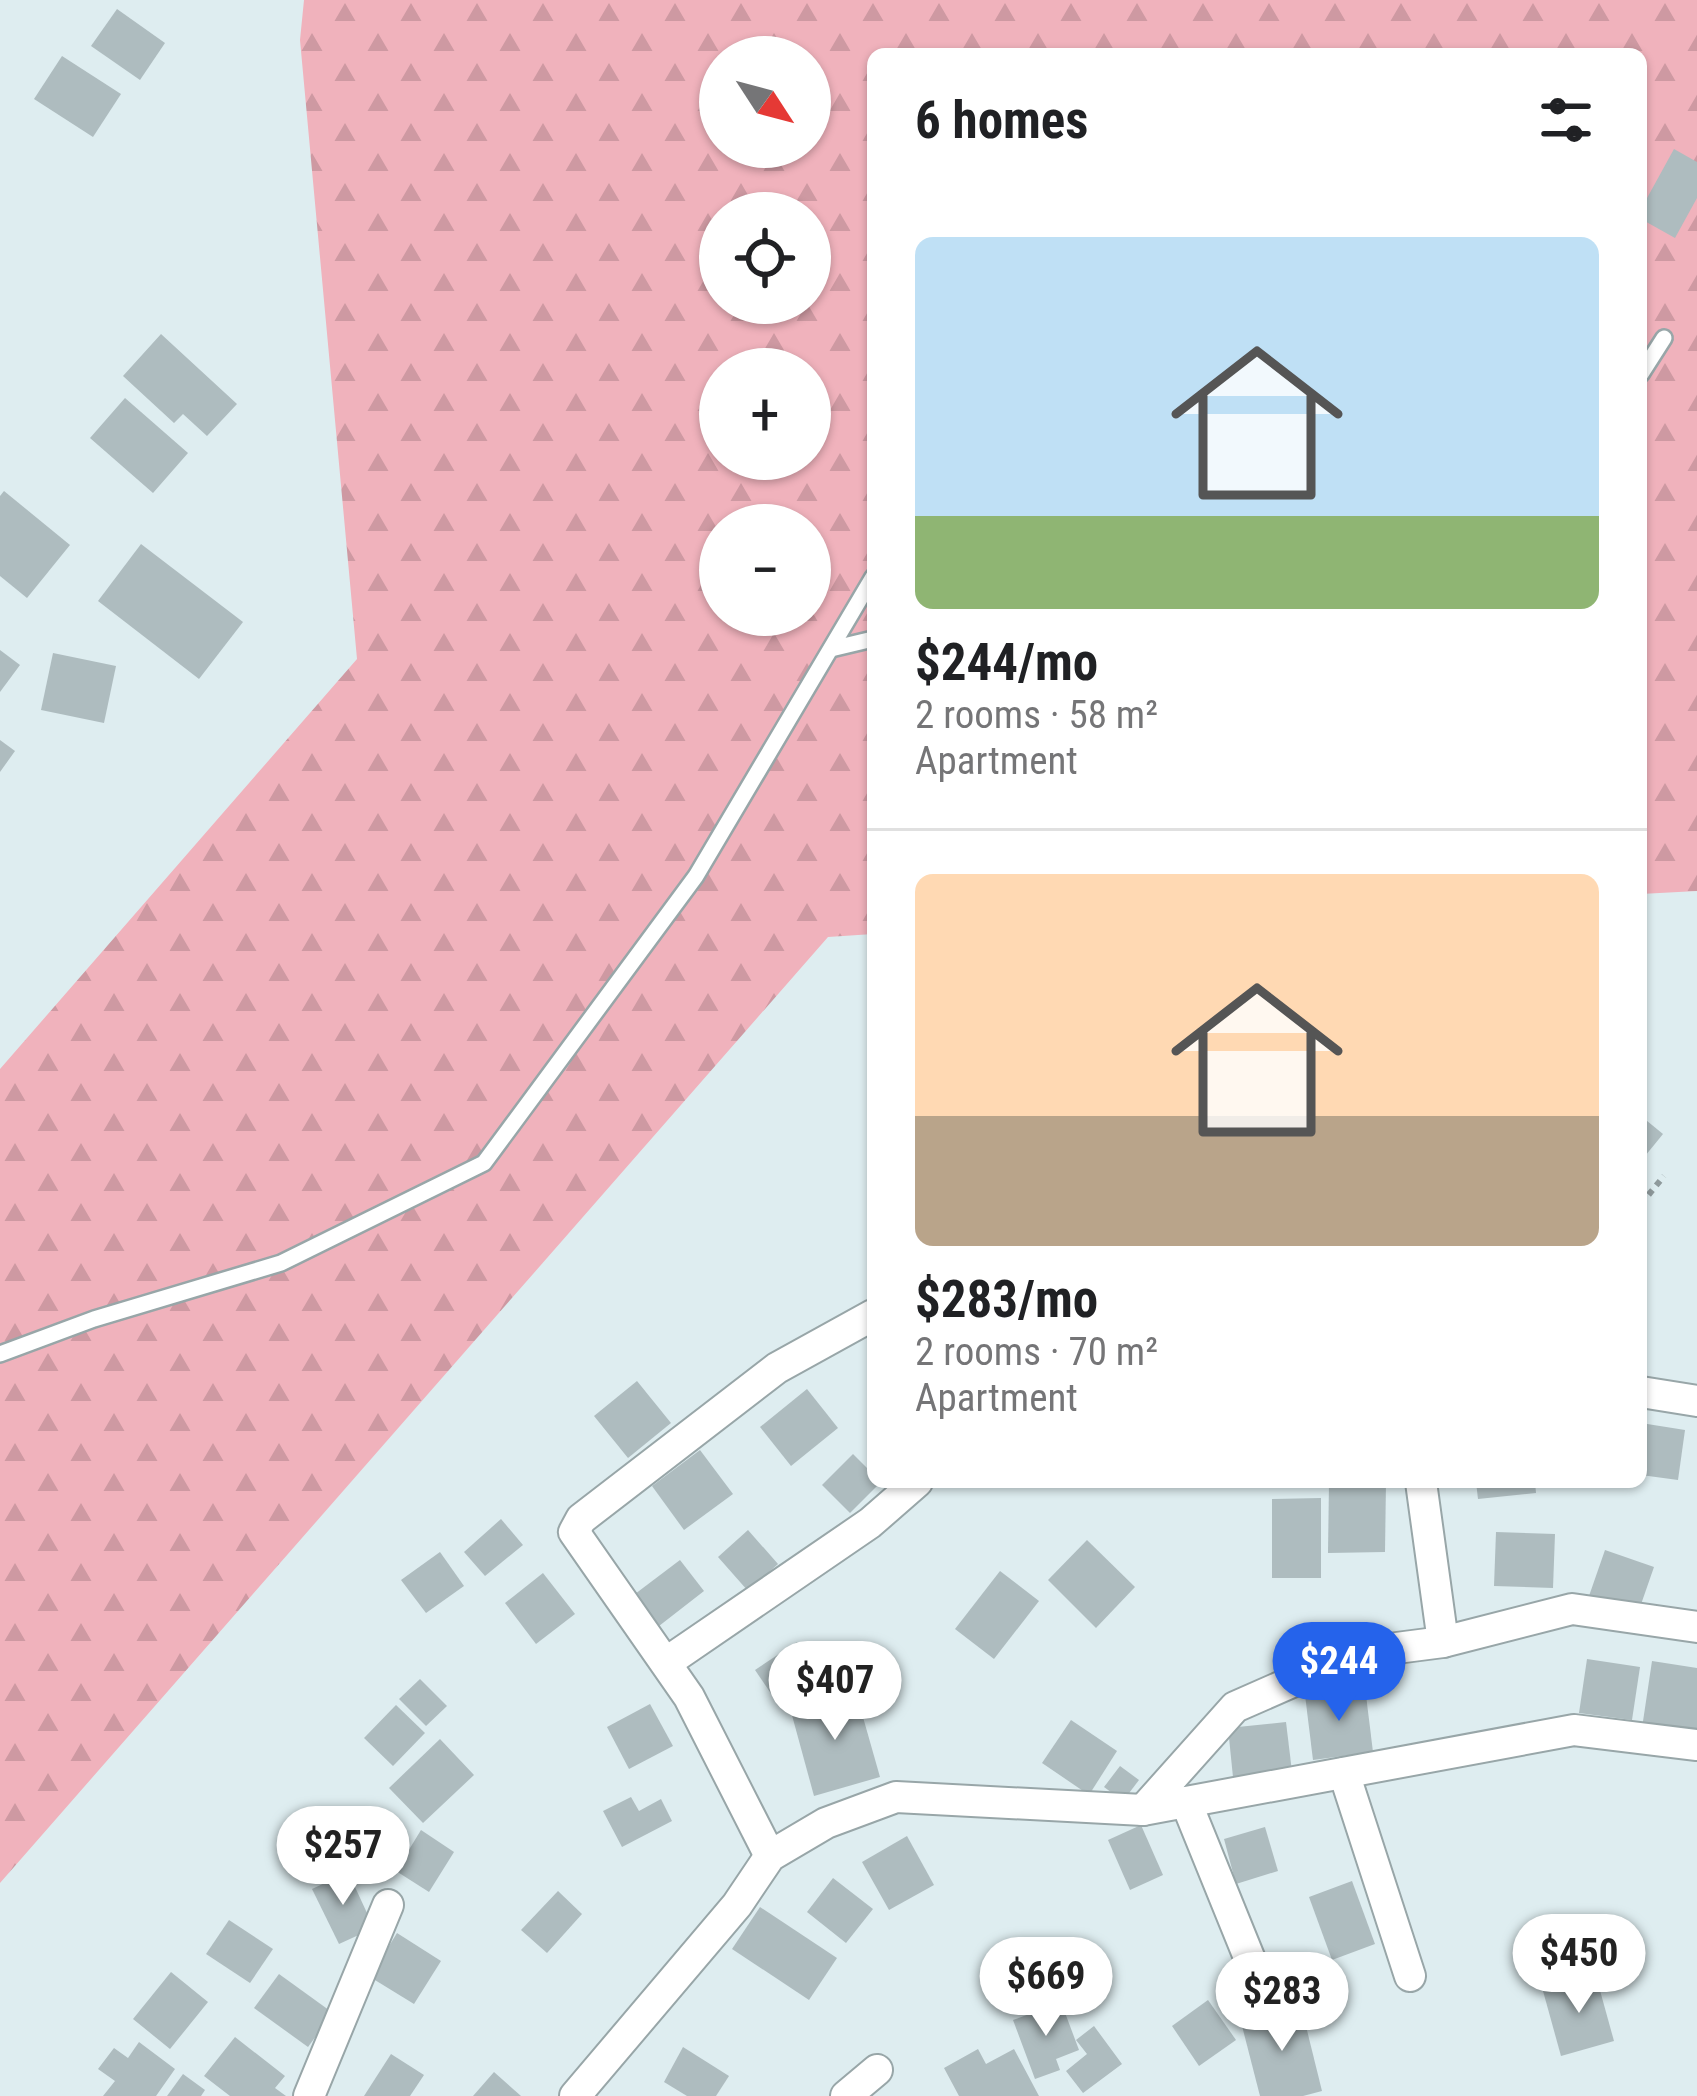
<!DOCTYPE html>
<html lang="en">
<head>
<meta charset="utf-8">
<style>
  :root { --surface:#fff; --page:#f2f2f2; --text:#202124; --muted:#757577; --line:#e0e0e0; --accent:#2563eb }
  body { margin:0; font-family:"Roboto Condensed",sans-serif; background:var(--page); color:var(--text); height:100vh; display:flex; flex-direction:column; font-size:45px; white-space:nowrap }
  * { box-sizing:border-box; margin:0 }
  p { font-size:39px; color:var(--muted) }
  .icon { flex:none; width:66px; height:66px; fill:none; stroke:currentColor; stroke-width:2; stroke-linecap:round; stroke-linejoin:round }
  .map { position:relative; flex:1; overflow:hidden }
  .side { position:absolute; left:867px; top:48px; width:780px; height:1440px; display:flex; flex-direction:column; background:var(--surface); border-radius:18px; box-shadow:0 3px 9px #0004 }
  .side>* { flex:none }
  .needle { width:78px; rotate:126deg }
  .fabs { position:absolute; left:699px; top:36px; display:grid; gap:24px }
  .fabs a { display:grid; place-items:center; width:132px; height:132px; border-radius:50%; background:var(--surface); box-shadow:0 3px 9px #0004; font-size:60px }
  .price { position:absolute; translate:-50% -102px; padding:0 27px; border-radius:42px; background:#fff; color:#222; font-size:39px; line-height:78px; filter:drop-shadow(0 3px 6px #0008) }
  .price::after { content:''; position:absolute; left:50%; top:72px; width:36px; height:27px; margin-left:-18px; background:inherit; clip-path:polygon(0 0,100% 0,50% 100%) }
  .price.on { background:var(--accent); color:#fff }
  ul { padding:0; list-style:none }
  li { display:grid; align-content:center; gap:24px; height:636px; padding:0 48px }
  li+li { border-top:3px solid var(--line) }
  li span { display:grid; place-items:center; height:372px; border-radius:18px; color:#555 }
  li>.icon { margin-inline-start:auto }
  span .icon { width:216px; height:216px; fill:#fffc; stroke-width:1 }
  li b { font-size:51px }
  h2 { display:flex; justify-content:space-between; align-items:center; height:144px; padding:0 48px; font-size:51px }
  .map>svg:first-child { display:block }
  .forest { fill:url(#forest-firs); fill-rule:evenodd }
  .building { fill:#aebcbf }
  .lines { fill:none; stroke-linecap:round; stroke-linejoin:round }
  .lane-casing { stroke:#98a6a8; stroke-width:20 }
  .street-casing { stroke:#98a6a8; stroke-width:34 }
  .path { stroke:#8f9a9c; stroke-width:6; stroke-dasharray:6 6; stroke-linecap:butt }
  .lane { stroke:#fff; stroke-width:15 }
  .street { stroke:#fff; stroke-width:30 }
</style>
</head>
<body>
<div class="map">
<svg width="1697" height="2096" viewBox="0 0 1697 2096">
  <defs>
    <pattern id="forest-firs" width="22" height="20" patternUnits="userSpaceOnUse" patternTransform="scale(3)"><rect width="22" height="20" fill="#f0b2bc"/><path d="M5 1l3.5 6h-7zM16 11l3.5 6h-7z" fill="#ce99a2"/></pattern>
  </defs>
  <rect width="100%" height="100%" fill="#deedf0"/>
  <path class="forest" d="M304 0H1697V891L1641 894V54H873V934L828 937 0 1883V1069L357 659 300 40ZM720 57H810V147H720ZM720 213H810V303H720ZM720 369H810V459H720ZM720 525H810V615H720Z"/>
  <g class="building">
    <polygon points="117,9 165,43 140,80 91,46"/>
    <polygon points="62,56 121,94 93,137 34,99"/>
    <polygon points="1674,149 1697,162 1697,198 1675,238 1641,219 1641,209"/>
    <polygon points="161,334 237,404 207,436 183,414 174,423 123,376"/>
    <polygon points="125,398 188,453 153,493 90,438"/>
    <polygon points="4,491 70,545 27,598 0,576 0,496"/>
    <polygon points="141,544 243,622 199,679 98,601"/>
    <polygon points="0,650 20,665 0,692"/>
    <polygon points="53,653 116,666 104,723 41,710"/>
    <polygon points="0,740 15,751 0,772"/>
    <polygon points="1641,1116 1663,1134 1641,1161"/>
    <polygon points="637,1381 671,1423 628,1458 594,1416"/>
    <polygon points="807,1389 838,1428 791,1466 760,1427"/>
    <polygon points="1641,1423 1685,1430 1678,1480 1641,1475"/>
    <polygon points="700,1450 733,1494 684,1530 652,1486"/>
    <polygon points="853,1454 873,1474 873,1482 881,1482 850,1513 822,1485"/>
    <polygon points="1329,1482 1386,1482 1385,1552 1328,1553"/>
    <polygon points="1476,1482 1535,1482 1536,1493 1478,1499"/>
    <polygon points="1321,1498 1321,1578 1272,1578 1272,1499"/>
    <polygon points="501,1519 523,1545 485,1576 464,1552"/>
    <polygon points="748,1530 778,1564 748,1591 718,1557"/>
    <polygon points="1496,1532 1555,1534 1553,1588 1494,1586"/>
    <polygon points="1087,1540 1135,1587 1096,1628 1048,1580"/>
    <polygon points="1605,1550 1654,1567 1638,1613 1589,1596"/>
    <polygon points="440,1552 464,1586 426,1613 401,1580"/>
    <polygon points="680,1560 704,1591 659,1626 635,1594"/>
    <polygon points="1000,1571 1039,1601 994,1659 955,1629"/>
    <polygon points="543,1573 575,1614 536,1644 505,1603"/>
    <polygon points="797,1642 817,1672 776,1701 755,1670"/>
    <polygon points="1587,1659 1640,1667 1632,1720 1579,1713"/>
    <polygon points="1652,1661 1697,1668 1697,1736 1642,1728"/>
    <polygon points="420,1679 447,1706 426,1726 399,1699"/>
    <polygon points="1365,1687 1373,1752 1313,1760 1305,1695"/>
    <polygon points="855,1689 880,1777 814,1796 790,1708"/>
    <polygon points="650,1704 673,1746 629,1769 607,1727"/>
    <polygon points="396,1705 425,1733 393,1766 364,1738"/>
    <polygon points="1071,1720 1117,1751 1089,1795 1042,1763"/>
    <polygon points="1286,1722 1293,1780 1234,1787 1228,1728"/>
    <polygon points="440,1739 474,1775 423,1823 389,1788"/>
    <polygon points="1120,1766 1139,1780 1123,1801 1104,1787"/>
    <polygon points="631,1797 639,1811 661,1799 672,1821 622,1847 603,1811"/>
    <polygon points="1141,1825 1163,1875 1130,1890 1108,1840"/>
    <polygon points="1265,1827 1278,1871 1236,1884 1224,1839"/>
    <polygon points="421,1830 454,1852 429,1892 396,1871"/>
    <polygon points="907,1836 934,1885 889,1910 862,1862"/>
    <polygon points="348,1872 374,1928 339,1944 312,1889"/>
    <polygon points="833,1878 873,1909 846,1943 807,1912"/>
    <polygon points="1352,1881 1375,1944 1332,1960 1309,1897"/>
    <polygon points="558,1891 582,1914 547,1953 521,1930"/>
    <polygon points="760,1907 837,1958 809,2000 732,1949"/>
    <polygon points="229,1920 273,1949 250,1983 206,1954"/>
    <polygon points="397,1933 441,1961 414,2004 370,1977"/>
    <polygon points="1333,1961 1335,1991 1289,1993 1287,1964"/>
    <polygon points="171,1972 208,2002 170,2049 133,2019"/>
    <polygon points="279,1974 333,2013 308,2047 254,2008"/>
    <polygon points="1596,1976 1614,2041 1561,2056 1543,1991"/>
    <polygon points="1208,2000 1236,2040 1199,2066 1172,2026"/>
    <polygon points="1061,2002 1079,2050 1056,2059 1060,2070 1035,2079 1013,2020"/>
    <polygon points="1301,2006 1322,2091 1303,2096 1260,2096 1241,2022"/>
    <polygon points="1094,2026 1122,2064 1083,2093 1066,2071 1087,2054 1076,2040"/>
    <polygon points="235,2037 285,2076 275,2088 286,2096 230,2096 204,2076"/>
    <polygon points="139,2042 175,2069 156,2096 103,2096 115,2081 98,2069 114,2048 128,2058"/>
    <polygon points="683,2047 729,2076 716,2096 687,2096 664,2082"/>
    <polygon points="978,2049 986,2064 1014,2049 1039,2096 959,2096 944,2068"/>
    <polygon points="391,2054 424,2075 410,2096 364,2096"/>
    <polygon points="494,2072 521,2096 473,2096"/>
    <polygon points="183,2074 205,2090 201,2096 167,2096"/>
  </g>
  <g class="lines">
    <defs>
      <g id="lane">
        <polyline points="1641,374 1664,338"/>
        <polyline points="831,649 873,639"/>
        <polyline points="0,1354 94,1319 281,1263 484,1163 696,876 873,577"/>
      </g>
      <g id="street">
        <polyline points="1641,1392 1697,1401"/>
        <polyline points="1421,1482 1443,1642"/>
        <polyline points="667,1662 870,1523 917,1482"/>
        <polyline points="1344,1773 1410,1976"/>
        <polyline points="1186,1802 1266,1999"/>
        <polyline points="1143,1810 1235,1707 1358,1653 1443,1642 1572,1609 1697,1627"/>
        <polyline points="770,1856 689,1697 574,1532 581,1519 777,1368 873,1315"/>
        <polyline points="309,2096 388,1905"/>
        <polyline points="575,2096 737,1905 770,1856 826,1823 896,1797 1143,1810 1574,1730 1697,1745"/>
        <polyline points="846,2096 877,2070"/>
      </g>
    </defs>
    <use href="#lane" class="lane-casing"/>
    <use href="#street" class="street-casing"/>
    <polyline class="path" points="1641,1204 1664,1176"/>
    <use href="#lane" class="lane"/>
    <use href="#street" class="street"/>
  </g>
</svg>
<div class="fabs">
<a><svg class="needle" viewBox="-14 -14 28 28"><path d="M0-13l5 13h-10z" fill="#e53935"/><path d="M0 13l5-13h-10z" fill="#757577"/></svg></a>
<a><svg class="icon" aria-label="locate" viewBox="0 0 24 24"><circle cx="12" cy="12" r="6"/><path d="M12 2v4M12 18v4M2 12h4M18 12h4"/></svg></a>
<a>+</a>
<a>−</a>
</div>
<b class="price on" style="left:1339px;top:1724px">$244</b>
<b class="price" style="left:835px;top:1743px">$407</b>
<b class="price" style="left:343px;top:1908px">$257</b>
<b class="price" style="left:1579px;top:2016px">$450</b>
<b class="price" style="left:1046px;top:2039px">$669</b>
<b class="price" style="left:1282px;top:2054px">$283</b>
<section class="side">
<h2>6 homes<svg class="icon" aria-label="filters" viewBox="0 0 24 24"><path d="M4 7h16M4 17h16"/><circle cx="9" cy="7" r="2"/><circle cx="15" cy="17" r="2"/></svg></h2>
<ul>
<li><span style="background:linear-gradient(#bfe0f5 75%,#8fb573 0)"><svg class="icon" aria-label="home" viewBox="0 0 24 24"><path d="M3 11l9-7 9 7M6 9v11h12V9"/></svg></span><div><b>$244/mo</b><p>2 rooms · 58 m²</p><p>Apartment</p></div></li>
<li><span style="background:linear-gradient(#ffd9b3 65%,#b9a48a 0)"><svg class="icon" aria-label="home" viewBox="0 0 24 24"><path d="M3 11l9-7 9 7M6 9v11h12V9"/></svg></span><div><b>$283/mo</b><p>2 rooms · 70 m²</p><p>Apartment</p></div></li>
</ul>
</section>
</div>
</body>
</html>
